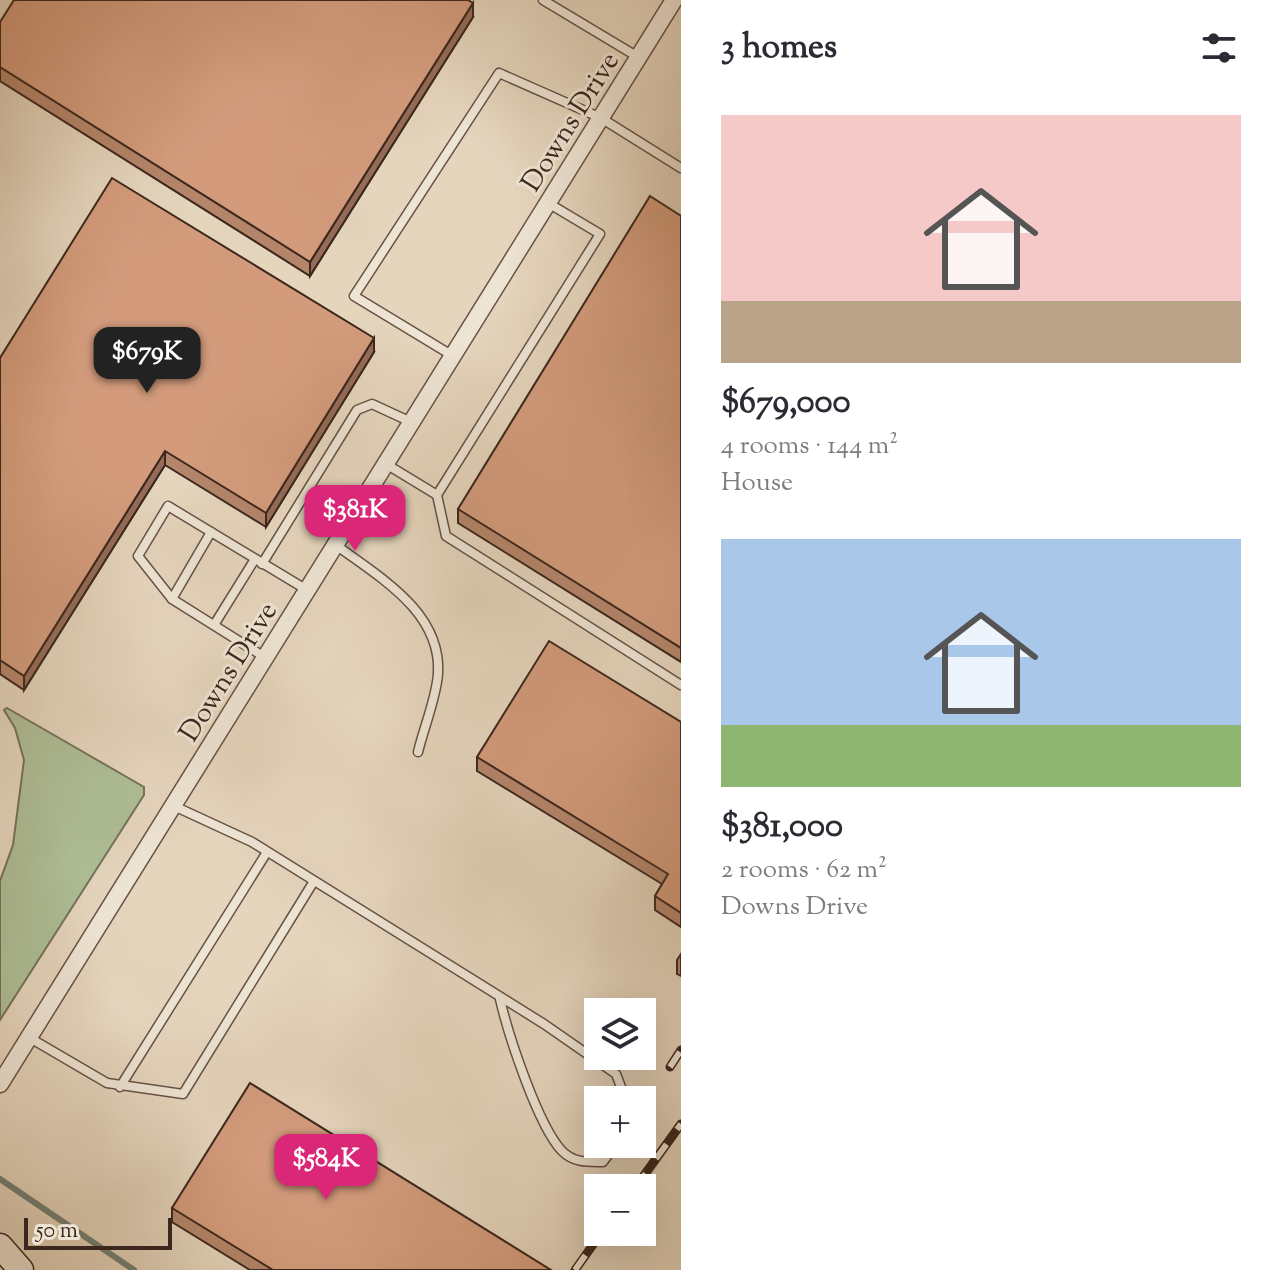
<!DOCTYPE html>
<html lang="en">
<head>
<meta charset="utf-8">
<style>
  :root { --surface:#fff; --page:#f2f2f3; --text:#2b2b33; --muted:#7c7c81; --accent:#db2777 }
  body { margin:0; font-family:"Sorts Mill Goudy",serif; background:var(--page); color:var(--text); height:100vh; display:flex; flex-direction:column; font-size:30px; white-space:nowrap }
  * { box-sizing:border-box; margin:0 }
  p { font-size:26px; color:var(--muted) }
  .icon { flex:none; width:44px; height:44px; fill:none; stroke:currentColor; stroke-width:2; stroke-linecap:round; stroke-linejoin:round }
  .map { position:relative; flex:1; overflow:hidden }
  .drawer { display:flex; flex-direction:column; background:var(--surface); width:600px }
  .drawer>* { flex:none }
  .fabs { position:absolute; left:584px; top:998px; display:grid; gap:16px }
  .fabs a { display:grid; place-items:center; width:72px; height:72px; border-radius:0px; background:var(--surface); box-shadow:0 8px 32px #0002; font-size:40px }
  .scale { position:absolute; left:24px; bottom:20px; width:148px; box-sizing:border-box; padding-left:8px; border:4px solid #3c271d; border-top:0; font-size:22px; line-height:28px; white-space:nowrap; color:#3c271d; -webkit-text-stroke:6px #eee4d4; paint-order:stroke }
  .price { position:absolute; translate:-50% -68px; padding:0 18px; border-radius:16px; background:var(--accent); color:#fff; font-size:26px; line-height:52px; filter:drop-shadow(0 2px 4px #0008) }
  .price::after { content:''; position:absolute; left:50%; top:48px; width:24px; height:18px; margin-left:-12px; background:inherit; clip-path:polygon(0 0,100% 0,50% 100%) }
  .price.active { background:#222; color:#fff }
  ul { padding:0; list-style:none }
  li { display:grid; align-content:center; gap:16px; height:424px; padding:0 40px }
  li span { display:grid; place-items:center; height:248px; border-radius:0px; color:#555 }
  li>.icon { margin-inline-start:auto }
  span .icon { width:144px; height:144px; fill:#fffc; stroke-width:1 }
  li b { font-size:34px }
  h2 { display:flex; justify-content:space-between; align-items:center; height:96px; padding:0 40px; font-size:34px }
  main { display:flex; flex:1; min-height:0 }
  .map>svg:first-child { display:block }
  .green { fill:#aebe96; stroke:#75725a; stroke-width:2 }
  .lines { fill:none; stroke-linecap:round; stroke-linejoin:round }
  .stream { stroke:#727f75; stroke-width:6 }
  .lane-casing { stroke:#665245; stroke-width:11 }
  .street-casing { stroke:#665245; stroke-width:19 }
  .secondary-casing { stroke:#3c271d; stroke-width:27 }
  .lane { stroke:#eee4d4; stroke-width:8 }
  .street { stroke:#eee4d4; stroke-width:16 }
  .secondary { stroke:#eee4d4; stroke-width:24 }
  .rail-casing { stroke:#3c271d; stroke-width:9 }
  .rail { stroke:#eee4d4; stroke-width:6; stroke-dasharray:18; stroke-linecap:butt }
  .wall { fill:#b5856b; stroke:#3c271d; stroke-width:2 }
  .shaded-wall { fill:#946c57; stroke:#3c271d; stroke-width:2 }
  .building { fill:#d39b7c; stroke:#3c271d; stroke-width:2 }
  .labels { text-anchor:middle; stroke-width:6; stroke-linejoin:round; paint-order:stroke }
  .street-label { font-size:28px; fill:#3c271d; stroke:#eee4d4 }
</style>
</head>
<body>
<main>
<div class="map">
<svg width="681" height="1270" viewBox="0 0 681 1270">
  <rect width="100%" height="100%" fill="#e5d5bd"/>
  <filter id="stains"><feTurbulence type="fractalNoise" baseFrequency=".0025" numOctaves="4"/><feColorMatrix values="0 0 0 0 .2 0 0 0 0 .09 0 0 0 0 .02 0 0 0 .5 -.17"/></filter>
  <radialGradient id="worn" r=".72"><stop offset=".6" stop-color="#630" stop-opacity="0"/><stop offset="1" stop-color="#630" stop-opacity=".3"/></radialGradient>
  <polygon class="green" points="7,708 144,787 144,795 0,1020 0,881 13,845 24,760 15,728 4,710"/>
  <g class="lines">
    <polyline class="stream" points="0,1179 134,1270"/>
    <defs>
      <g id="lane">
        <polyline points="543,0 638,57"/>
        <polyline points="453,356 354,296 499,73 601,118 681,168"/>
        <polyline points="386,464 437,495 600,234 548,203"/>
        <polyline points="437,495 446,536 681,685"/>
        <path d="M336 545C379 577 442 612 438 674 436 699 424 727 418 752"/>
        <polyline points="262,564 357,410 372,404 411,422"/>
        <polyline points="172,599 211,532"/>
        <polyline points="214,625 255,559"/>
        <polyline points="266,658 172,599 138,556 168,506 307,590"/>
        <polyline points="174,806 252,842 544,1024 616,1074 626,1100"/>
        <path d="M500 999C508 1034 538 1126 562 1151 574 1163 587 1162 603 1162L616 1144"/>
        <polyline points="30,1038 107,1083 183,1094 314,881"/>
        <polyline points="120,1087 267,852"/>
      </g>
      <polyline id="street" points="0,1084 674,0"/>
      <polyline id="secondary" points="0,1246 21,1270"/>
    </defs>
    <use href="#lane" class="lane-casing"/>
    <use href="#street" class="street-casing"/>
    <use href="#secondary" class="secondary-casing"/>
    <use href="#lane" class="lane"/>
    <use href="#street" class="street"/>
    <use href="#secondary" class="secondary"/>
    <defs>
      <g id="rail">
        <polyline points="670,1067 681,1050"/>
        <polyline points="635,1188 681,1124"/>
        <polyline points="575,1270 602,1232"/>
      </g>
    </defs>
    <use href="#rail" class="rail-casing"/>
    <use href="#rail" class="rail"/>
  </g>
  <g class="wall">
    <polygon points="473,17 310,276 0,81 0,22"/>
    <polygon points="681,216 681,662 458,523 458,509"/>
    <polygon points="374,352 266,527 165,465 24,690 0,674 0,358"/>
    <polygon points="681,722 681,927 655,910 655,896 662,884 477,771 477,757"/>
    <polygon points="681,954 681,976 677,974 677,960"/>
    <polygon points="172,1208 551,1270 250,1270 172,1222"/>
  </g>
  <g class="shaded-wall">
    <polygon points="473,3 473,17 310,276 310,262"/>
    <polygon points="374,338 374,352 266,527 266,513"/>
    <polygon points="165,451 165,465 24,690 24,676"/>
  </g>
  <g class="building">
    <polygon points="14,0 468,0 473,3 310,262 0,67 0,22"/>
    <polygon points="112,178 374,338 266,513 165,451 24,676 0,660 0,358"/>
    <polygon points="650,196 681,216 681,648 458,509"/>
    <polygon points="549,641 681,722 681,913 655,896 668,874 477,757"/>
    <polygon points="250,1083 551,1270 273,1270 172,1208"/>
  </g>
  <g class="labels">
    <g class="street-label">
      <text transform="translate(569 121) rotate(-58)" y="10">Downs Drive</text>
      <text transform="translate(227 671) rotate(-58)" y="10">Downs Drive</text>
    </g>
  </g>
  <rect width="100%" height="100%" filter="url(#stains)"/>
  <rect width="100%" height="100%" fill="url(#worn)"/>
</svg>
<div class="fabs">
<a><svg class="icon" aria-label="layers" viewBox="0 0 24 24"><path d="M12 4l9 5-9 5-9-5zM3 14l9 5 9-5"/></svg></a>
<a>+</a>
<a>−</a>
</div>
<div class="scale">50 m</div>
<b class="price active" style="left:147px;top:395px">$679K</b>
<b class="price" style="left:355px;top:553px">$381K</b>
<b class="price" style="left:326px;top:1202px">$584K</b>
</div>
<section class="drawer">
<h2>3 homes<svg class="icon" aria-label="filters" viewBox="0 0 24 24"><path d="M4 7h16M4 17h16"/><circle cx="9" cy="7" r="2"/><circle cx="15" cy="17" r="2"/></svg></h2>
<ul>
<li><span style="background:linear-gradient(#f6c9c9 75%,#b9a48a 0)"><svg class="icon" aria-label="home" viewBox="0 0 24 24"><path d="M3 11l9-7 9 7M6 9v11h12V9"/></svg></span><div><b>$679,000</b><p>4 rooms · 144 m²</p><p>House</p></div></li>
<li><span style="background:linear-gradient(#a9c7e8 75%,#8fb573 0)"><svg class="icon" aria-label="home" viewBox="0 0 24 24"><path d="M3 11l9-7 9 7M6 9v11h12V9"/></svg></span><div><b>$381,000</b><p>2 rooms · 62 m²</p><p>Downs Drive</p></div></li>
</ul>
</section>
</main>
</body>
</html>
